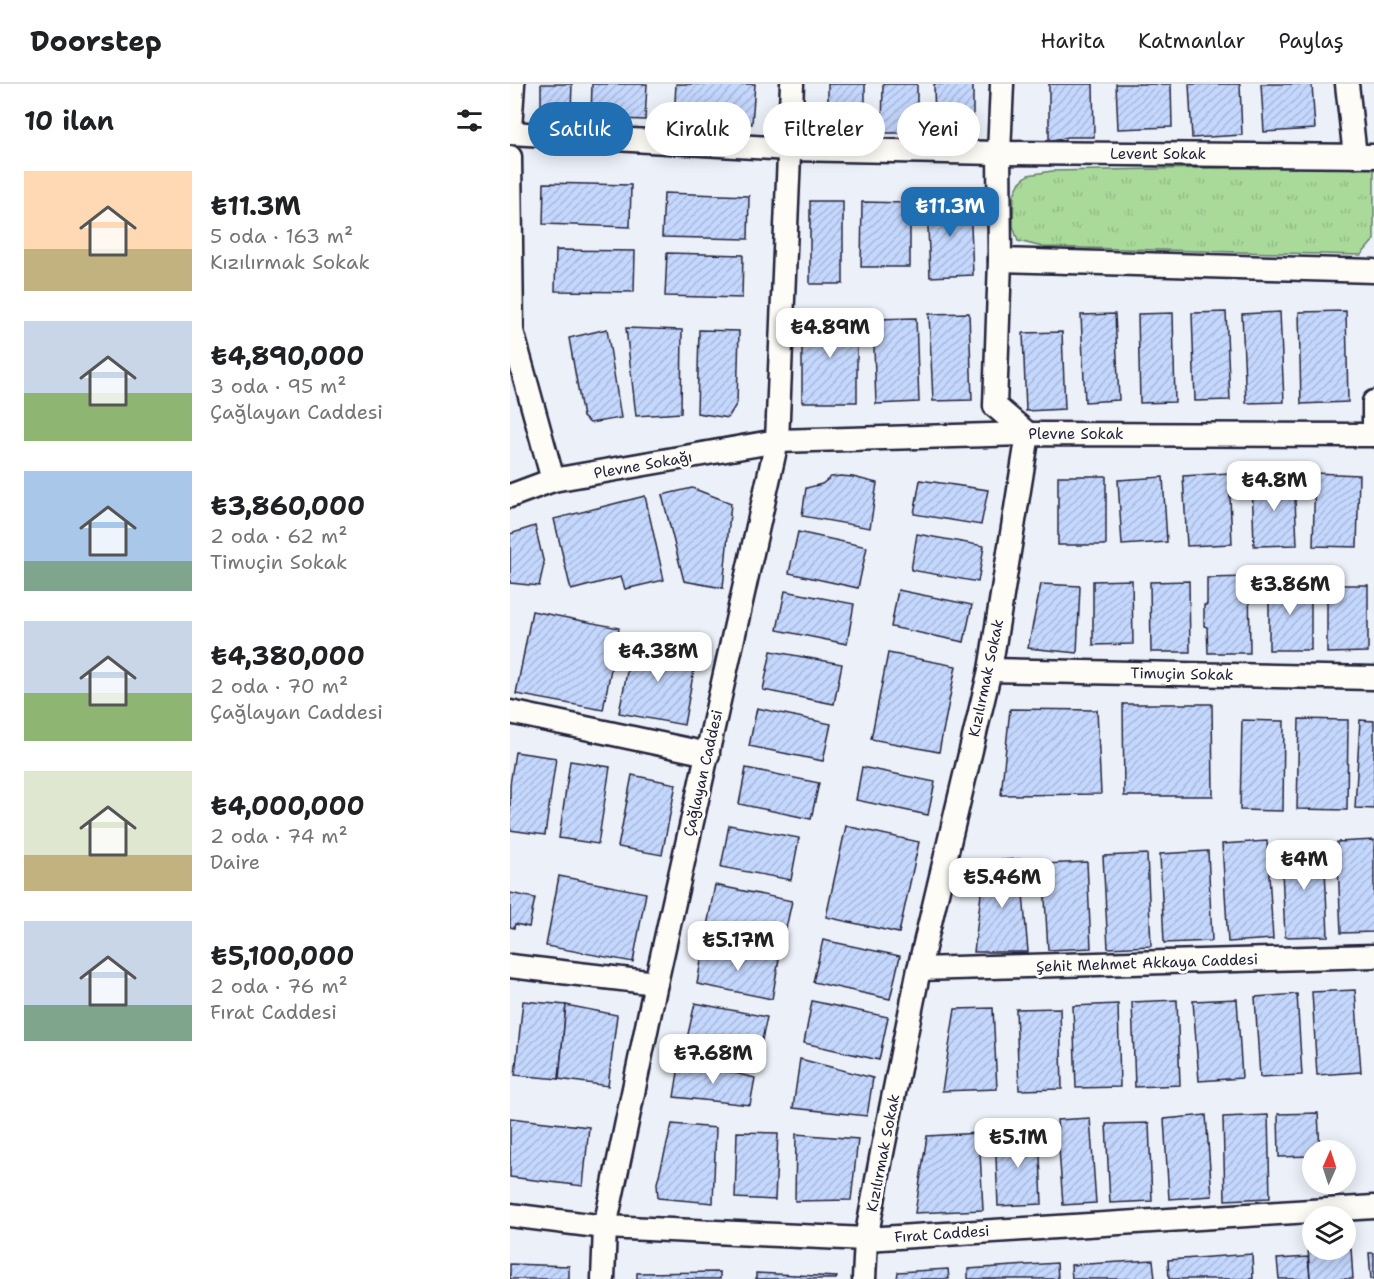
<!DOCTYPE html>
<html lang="tr">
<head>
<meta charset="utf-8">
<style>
  :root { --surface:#fff; --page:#f2f2f2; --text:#202124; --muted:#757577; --line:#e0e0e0; --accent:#1f6fb2 }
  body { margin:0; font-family:"Shantell Sans",sans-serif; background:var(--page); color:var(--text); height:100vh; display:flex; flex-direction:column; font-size:22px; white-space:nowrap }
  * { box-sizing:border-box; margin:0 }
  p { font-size:20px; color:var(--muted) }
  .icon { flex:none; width:33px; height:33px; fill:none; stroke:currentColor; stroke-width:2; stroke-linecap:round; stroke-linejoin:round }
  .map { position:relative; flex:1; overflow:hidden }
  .sheet { display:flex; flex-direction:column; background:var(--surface); width:510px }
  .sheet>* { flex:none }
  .hud { position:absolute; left:18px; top:18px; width:570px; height:54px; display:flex; gap:12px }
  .needle { width:39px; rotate:3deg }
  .tools { position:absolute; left:792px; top:1056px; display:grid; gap:12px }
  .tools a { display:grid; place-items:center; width:54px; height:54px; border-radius:50%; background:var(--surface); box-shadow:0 3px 15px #0003; font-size:30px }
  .price { position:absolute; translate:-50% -51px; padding:0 14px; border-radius:12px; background:#fff; color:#222; font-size:20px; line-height:39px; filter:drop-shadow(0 2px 3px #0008) }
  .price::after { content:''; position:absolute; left:50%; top:36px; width:18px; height:14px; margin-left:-9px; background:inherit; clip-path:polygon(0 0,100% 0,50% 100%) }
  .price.selected { background:var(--accent); color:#fff }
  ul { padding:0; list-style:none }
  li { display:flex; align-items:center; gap:18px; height:150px; padding:0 24px }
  li span { display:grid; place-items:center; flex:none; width:168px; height:120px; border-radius:0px; color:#555 }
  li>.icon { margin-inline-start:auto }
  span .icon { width:72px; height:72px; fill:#fffc; stroke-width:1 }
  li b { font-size:26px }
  h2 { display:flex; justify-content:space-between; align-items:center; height:72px; padding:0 24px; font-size:26px }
  .pill { padding:0 21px; border-radius:27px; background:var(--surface); box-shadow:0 3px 15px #0003; font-size:21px; line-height:54px }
  .pill.selected { background:var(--accent); color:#fff }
  header { display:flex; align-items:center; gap:36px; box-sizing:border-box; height:84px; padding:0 30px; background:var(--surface); border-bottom:2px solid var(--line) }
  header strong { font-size:28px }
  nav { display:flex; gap:33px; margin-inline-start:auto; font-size:21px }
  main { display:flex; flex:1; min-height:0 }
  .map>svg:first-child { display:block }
  .grass { fill:url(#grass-tufts); stroke:#667e6a; stroke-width:1.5 }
  .building { fill:url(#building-hatch); stroke:#22223b; stroke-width:1.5 }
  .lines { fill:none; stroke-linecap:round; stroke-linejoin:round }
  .minor-casing { stroke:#22223b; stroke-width:27 }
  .minor { stroke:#fdfcf7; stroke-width:22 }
  .labels { text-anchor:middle; stroke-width:6; stroke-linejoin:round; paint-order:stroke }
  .street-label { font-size:15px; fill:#22223b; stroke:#fdfcf7 }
</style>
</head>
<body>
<header>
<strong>Doorstep</strong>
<nav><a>Harita</a><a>Katmanlar</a><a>Paylaş</a></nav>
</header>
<main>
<section class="sheet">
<h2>10 ilan<svg class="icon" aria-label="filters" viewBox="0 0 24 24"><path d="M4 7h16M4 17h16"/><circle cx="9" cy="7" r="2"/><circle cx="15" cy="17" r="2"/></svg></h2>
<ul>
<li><span style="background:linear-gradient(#ffd9b3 65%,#c2b280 0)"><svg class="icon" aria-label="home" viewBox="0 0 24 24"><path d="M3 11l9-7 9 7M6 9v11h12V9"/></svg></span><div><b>₺11.3M</b><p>5 oda · 163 m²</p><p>Kızılırmak Sokak</p></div></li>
<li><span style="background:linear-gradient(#c9d6e8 60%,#8fb573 0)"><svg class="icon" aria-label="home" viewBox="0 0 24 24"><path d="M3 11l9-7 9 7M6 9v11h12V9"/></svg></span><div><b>₺4,890,000</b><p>3 oda · 95 m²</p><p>Çağlayan Caddesi</p></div></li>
<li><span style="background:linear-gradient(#a9c7e8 75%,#7fa58c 0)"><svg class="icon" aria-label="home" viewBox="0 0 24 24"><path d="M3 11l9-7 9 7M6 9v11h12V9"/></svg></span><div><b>₺3,860,000</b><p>2 oda · 62 m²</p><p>Timuçin Sokak</p></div></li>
<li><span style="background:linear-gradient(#c9d6e8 60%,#8fb573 0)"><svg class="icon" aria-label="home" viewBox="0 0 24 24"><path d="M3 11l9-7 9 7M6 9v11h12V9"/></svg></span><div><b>₺4,380,000</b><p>2 oda · 70 m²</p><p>Çağlayan Caddesi</p></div></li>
<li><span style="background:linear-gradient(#dfe7d0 70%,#c2b280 0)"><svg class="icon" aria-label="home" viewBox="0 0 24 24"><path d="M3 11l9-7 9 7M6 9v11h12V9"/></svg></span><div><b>₺4,000,000</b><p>2 oda · 74 m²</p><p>Daire</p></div></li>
<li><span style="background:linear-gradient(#c9d6e8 70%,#7fa58c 0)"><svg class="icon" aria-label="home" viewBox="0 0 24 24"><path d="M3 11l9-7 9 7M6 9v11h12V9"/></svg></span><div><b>₺5,100,000</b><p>2 oda · 76 m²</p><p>Fırat Caddesi</p></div></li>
</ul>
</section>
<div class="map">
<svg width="864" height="1195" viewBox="0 0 864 1195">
  <defs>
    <pattern id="grass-tufts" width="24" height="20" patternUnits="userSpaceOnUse" patternTransform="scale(1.5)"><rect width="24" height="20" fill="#aada9a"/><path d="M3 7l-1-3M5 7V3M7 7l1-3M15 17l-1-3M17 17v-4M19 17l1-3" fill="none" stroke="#92bb86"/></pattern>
    <pattern id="building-hatch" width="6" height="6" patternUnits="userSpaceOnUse" patternTransform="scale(1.5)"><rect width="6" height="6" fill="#c4d7fd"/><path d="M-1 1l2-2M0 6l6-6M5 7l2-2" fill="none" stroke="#a8b8da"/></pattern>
  </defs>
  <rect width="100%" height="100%" fill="#ecf1f9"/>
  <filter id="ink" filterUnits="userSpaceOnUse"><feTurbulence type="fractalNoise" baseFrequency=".0167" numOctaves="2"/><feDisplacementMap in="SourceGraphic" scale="12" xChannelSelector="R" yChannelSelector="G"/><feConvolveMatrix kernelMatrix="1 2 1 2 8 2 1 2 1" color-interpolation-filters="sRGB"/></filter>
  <g filter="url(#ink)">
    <polygon class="grass" points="864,81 864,156 851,171 533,163 508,157 503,142 504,110 510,98 518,91 542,87"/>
    <g class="building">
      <polygon points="31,0 62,0 61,27 31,26"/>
      <polygon points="82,0 137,0 135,36 81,34"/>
      <polygon points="166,0 245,0 242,40 164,35"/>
      <rect x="318" y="0" width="37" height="45"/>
      <polygon points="373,0 407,0 407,49 372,49"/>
      <polygon points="424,0 463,0 463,44 425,44"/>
      <polygon points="539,0 583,0 584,53 557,53 551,55 539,56"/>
      <polygon points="606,0 661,0 662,43 608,45"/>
      <polygon points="679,0 730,0 732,51 682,54"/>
      <polygon points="751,0 802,0 805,45 754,48"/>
      <polygon points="34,99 121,101 120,143 33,140"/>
      <polygon points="154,109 239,112 238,155 152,153"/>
      <polygon points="460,116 463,191 420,193 417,118"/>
      <rect x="300" y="117" width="33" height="83"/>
      <polygon points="352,118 400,119 400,183 351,183"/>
      <polygon points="46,166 125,167 124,208 45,207"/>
      <polygon points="157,169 233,171 232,214 155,212"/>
      <polygon points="836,227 838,318 791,320 789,228"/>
      <polygon points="716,228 720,316 685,317 682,229"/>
      <polygon points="770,228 774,318 736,319 732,230"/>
      <polygon points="459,229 462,316 423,317 419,230"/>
      <polygon points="663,229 665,318 630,319 628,230"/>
      <polygon points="605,230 609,316 575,318 571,231"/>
      <rect x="292" y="232" width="55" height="86"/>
      <polygon points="406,234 409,318 366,320 363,235"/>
      <polygon points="116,244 172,246 171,329 126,332"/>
      <polygon points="97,245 111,334 80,339 73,333 59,254"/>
      <polygon points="189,246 229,247 227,319 218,334 187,329"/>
      <polygon points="552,248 555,325 516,327 513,249"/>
      <polygon points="719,389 722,460 677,462 673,392"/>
      <polygon points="805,389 849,391 847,463 803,462"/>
      <polygon points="331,392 343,393 367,399 360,444 292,432 296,404 312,400 321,393"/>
      <rect x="548" y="392" width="48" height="69"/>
      <polygon points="653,393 657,458 612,461 608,396"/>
      <polygon points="784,393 787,461 744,462 742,395"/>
      <polygon points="410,396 478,406 471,441 404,430"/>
      <polygon points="182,404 221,419 213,504 174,497 152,411"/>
      <polygon points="135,412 154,496 115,505 111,493 61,506 44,435"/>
      <polygon points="25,442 34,480 29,502 0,499 0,450"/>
      <polygon points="288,448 357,463 348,504 279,489"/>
      <polygon points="407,450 474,462 468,498 401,486"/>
      <polygon points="739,493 740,569 698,569 697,543 694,542 694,521 697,521 697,494"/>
      <polygon points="622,496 623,560 583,561 583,497"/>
      <polygon points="679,497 680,568 641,568 640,498"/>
      <rect x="759" y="497" width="42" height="69"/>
      <polygon points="531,500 570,502 567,569 518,564"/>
      <polygon points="817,501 858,501 858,568 817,569"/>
      <polygon points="388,506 462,521 454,558 381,543"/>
      <polygon points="275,507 344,520 337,560 267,546"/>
      <polygon points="22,527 109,544 93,626 6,610"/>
      <polygon points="123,557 187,569 174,641 109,629"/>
      <polygon points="261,567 332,580 324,620 253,606"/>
      <polygon points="378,569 446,582 429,668 361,655"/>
      <polygon points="613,620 702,620 703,712 614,712"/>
      <polygon points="247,624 321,640 313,677 239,662"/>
      <polygon points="500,625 587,626 591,710 491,711"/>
      <polygon points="789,635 838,636 837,726 787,725"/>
      <polygon points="732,636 774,637 773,727 730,726"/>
      <polygon points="850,636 864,637 864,725 845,724"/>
      <polygon points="5,668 46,674 35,751 0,746 0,701"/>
      <polygon points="60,677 100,683 88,760 49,754"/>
      <polygon points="352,683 425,698 418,731 346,716"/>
      <polygon points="236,684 309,699 301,735 229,720"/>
      <polygon points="122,691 166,700 152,771 108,763"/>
      <polygon points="219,741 289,754 281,796 211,783"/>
      <polygon points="336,742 409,758 389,849 316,833"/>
      <polygon points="864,756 864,848 831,849 827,758"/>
      <polygon points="757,757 763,855 718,858 712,760"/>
      <polygon points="814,762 818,852 775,853 771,763"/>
      <polygon points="698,767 702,857 654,859 650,770"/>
      <polygon points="637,770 641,862 598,864 593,772"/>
      <polygon points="510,775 518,868 464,868 475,777"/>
      <polygon points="577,778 581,864 538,866 533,780"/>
      <polygon points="49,792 136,809 123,878 36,862"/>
      <polygon points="205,801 282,817 273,858 197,842"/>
      <polygon points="0,809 25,814 19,843 5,840 4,844 0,843"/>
      <polygon points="313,856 390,872 380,915 303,898"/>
      <polygon points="194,860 269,875 262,915 187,900"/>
      <polygon points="845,906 851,988 807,991 802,908"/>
      <polygon points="787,910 792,991 750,993 745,913"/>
      <polygon points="727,915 732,994 689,997 683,917"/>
      <polygon points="667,916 670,1001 625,1003 622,918"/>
      <polygon points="13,917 56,921 49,995 5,991"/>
      <polygon points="302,917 378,933 369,976 294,959"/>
      <polygon points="185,919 257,933 248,974 176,959"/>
      <polygon points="608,920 610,1003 566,1004 563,922"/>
      <polygon points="56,921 107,931 98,1002 49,995"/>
      <polygon points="483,924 487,1005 432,1007 445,925"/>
      <polygon points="550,924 552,1005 509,1006 506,925"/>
      <polygon points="290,975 363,994 357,1032 283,1024"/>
      <polygon points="170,976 245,994 240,1021 164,1013"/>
      <polygon points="808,1029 810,1066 802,1066 802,1072 769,1073 768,1030"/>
      <polygon points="696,1031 702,1112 659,1115 654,1035"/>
      <polygon points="758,1031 760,1114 715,1116 713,1033"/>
      <polygon points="0,1034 79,1043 73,1102 0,1093"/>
      <polygon points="580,1034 586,1119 553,1121 547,1036"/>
      <polygon points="639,1039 642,1117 600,1119 596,1040"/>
      <polygon points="162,1040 206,1044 203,1119 148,1114 147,1099"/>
      <polygon points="227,1048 268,1049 265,1116 225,1114"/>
      <polygon points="529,1048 532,1120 488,1122 485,1050"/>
      <polygon points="469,1049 473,1126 405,1129 417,1052"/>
      <polygon points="286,1050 348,1055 341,1116 285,1117"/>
      <polygon points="798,1164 802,1164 802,1166 841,1164 843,1195 800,1195"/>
      <polygon points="859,1169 864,1169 864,1195 861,1195"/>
      <polygon points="742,1170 743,1195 659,1195 658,1176"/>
      <polygon points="798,1173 800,1195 769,1195 767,1175"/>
      <polygon points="643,1176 645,1195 562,1195 561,1181"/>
      <polygon points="547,1179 548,1195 458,1195 458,1185"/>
      <polygon points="0,1180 59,1182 59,1195 0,1195"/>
      <polygon points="438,1185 439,1195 387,1195 388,1188"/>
      <polygon points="210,1188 210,1195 127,1195 127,1189"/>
      <polygon points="246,1189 327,1193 326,1195 246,1195"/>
    </g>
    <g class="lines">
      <defs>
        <g id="minor">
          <polyline points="837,0 845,72"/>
          <polyline points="0,45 3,0"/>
          <polyline points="0,49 279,65 489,69 864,72"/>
          <polyline points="0,73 2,247 43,396"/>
          <polyline points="490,176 864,187"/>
          <polyline points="864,351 864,318"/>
          <polyline points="0,412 43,396 267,357 518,350 864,351"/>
          <polyline points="480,586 864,594"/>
          <polyline points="0,628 198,670"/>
          <polyline points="0,882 146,899"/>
          <polyline points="409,885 864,872"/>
          <polyline points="0,1131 95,1143 356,1155 864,1123"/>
          <polyline points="93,1195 95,1143 146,899 267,357 282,0"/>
          <polyline points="354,1195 356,1155 372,1069 409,885 480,586 518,350 485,322 490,176 489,69 492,0"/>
        </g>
      </defs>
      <use href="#minor" class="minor-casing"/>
      <use href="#minor" class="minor"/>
    </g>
  </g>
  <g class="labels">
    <g class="street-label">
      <text x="648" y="75">Levent Sokak</text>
      <text x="566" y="355">Plevne Sokak</text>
      <text transform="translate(133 381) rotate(-10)" y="5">Plevne Sokağı</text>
      <text transform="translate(672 590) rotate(1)" y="5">Timuçin Sokak</text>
      <text transform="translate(476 594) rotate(-78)" y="5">Kızılırmak Sokak</text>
      <text transform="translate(193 689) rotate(-77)" y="5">Çağlayan Caddesi</text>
      <text transform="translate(637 879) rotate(-2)" y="5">Şehit Mehmet Akkaya Caddesi</text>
      <text transform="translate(373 1069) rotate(-79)" y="5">Kızılırmak Sokak</text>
      <text transform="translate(432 1150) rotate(-4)" y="5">Fırat Caddesi</text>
    </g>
  </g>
</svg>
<div class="tools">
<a><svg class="needle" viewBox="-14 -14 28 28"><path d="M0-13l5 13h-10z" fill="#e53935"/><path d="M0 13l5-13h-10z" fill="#757577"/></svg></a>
<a><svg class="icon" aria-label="layers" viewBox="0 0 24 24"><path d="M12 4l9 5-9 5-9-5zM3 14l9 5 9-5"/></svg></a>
</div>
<b class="price selected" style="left:440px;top:154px">₺11.3M</b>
<b class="price" style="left:320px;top:275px">₺4.89M</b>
<b class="price" style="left:764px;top:428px">₺4.8M</b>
<b class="price" style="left:780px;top:532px">₺3.86M</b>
<b class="price" style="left:148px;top:599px">₺4.38M</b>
<b class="price" style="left:794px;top:807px">₺4M</b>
<b class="price" style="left:492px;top:825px">₺5.46M</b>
<b class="price" style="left:228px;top:888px">₺5.17M</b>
<b class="price" style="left:203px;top:1001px">₺7.68M</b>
<b class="price" style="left:508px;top:1085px">₺5.1M</b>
<div class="hud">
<a class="pill selected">Satılık</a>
<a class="pill">Kiralık</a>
<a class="pill">Filtreler</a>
<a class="pill">Yeni</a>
</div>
</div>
</main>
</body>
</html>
